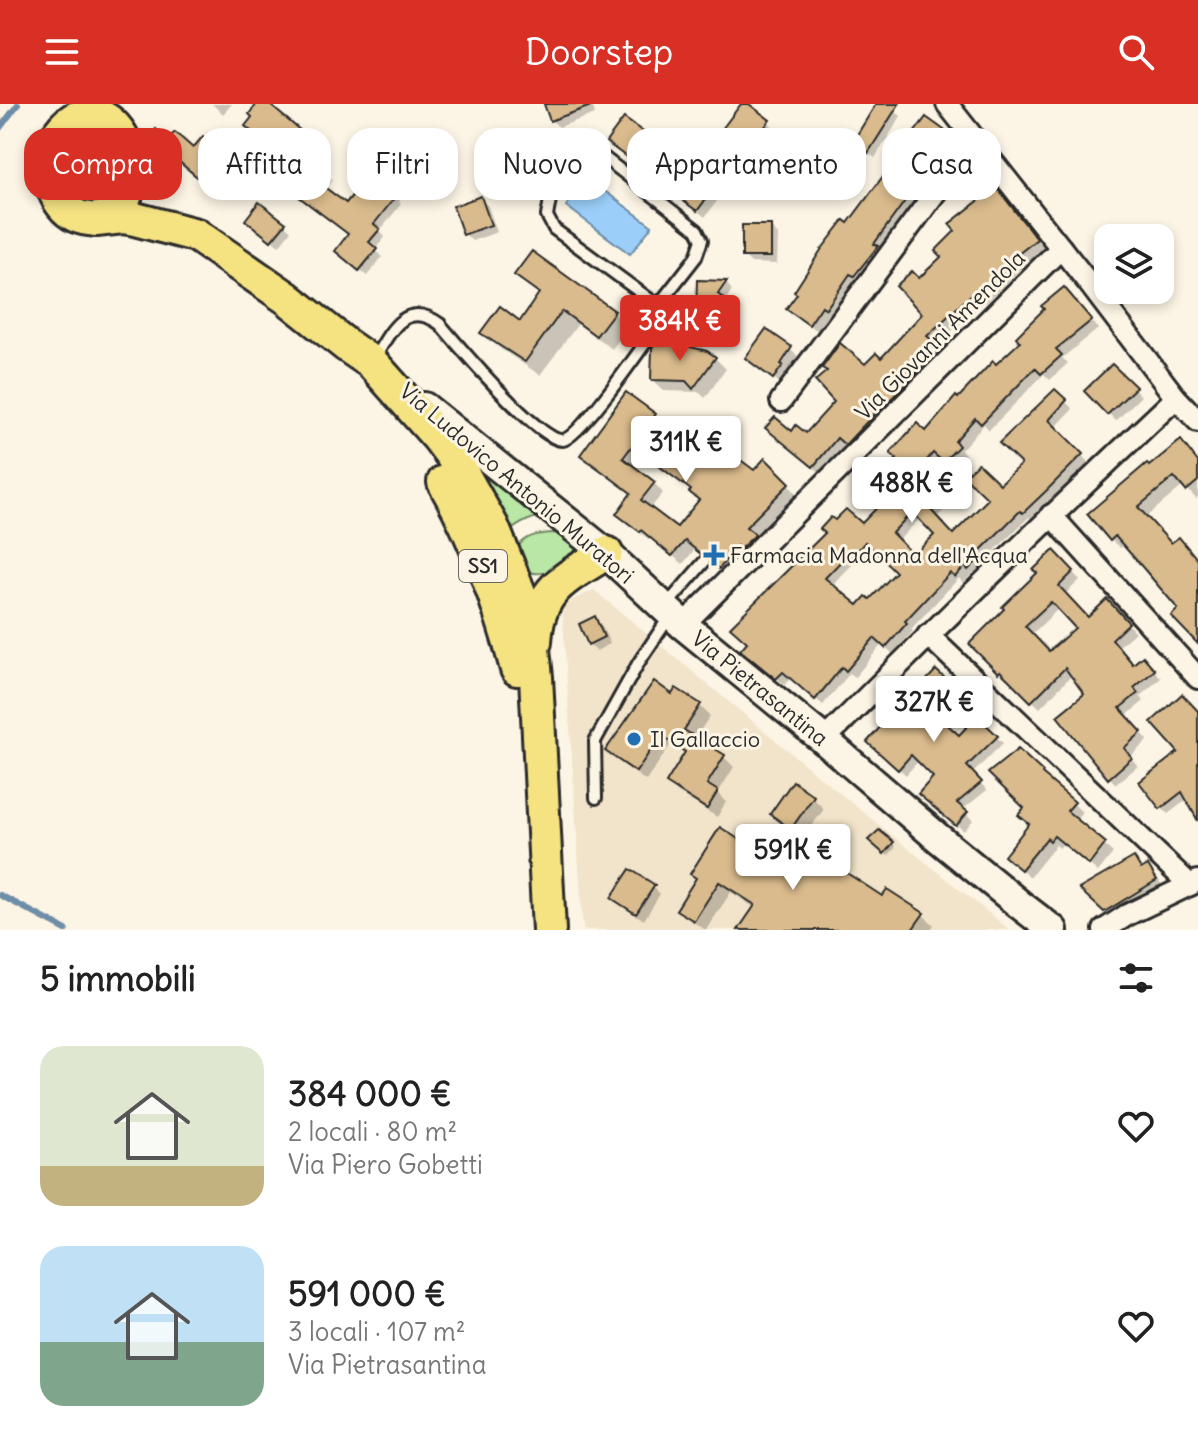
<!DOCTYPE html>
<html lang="it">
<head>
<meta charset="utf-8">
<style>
  :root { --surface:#fff; --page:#f2f2f2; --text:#222; --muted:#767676; --accent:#d93025 }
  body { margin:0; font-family:Delius,sans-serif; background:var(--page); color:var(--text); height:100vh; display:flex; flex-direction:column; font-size:30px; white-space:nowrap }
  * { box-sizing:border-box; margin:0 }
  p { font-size:26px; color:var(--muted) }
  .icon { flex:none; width:44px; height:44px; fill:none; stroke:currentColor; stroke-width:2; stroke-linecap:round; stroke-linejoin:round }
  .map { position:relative; height:826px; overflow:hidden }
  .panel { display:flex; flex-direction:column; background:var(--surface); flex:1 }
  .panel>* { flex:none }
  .hud { position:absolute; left:24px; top:24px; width:1150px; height:72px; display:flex; gap:16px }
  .fabs { position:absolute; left:1094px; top:120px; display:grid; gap:16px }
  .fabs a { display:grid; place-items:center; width:80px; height:80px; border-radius:16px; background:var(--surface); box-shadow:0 4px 12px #0003; font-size:40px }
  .price { position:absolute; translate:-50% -68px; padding:0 18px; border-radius:8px; background:#fff; color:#222; font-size:26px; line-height:52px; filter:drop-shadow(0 2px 4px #0008) }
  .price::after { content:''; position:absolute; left:50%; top:48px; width:24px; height:18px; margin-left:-12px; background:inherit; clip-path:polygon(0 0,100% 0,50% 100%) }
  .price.selected { background:var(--accent); color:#fff }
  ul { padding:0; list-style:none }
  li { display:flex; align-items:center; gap:24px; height:200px; padding:0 40px }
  li span { display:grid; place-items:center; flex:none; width:224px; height:160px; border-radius:24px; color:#555 }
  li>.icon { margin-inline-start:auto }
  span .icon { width:96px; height:96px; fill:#fffc; stroke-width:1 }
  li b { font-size:34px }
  h2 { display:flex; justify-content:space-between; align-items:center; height:96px; padding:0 40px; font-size:34px }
  .tag { padding:0 28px; border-radius:24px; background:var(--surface); box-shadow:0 4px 12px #0003; font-size:28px; line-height:72px }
  .tag.selected { background:var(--accent); color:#fff }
  header { display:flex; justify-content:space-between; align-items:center; height:104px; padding:0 40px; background:var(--accent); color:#fff; font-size:36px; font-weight:600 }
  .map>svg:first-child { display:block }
  .built { fill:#f2e4cb }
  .green { fill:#b9e7a5; stroke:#728968; stroke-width:2 }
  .water { fill:#9bcff9; stroke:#6e8da7; stroke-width:2 }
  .shadow { fill:#0003; fill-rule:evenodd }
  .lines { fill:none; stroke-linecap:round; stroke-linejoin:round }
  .stream { stroke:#6e8da7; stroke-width:6 }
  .building { fill:#dabb8d; stroke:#2b2b2b; stroke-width:2; fill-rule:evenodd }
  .lane-casing { stroke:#2b2b2b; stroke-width:16 }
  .street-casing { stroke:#2b2b2b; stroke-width:26 }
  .secondary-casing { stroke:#2b2b2b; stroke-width:34 }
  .primary-casing { stroke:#2b2b2b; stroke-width:38 }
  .lane { stroke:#fcf5e5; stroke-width:10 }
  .street { stroke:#fcf5e5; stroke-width:20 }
  .secondary { stroke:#fcf5e5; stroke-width:28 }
  .primary { stroke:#f5e382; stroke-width:32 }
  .poi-dot { fill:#1f6fb2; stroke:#fcf5e5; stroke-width:3 }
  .labels { text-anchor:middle; stroke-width:6; stroke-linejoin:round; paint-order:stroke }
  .shield { fill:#fcf5e5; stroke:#6a6863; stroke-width:2 }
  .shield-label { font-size:20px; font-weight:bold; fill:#2b2b2b }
  .street-label { font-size:22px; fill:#2b2b2b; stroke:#fcf5e5 }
  .poi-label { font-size:22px; fill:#2b2b2b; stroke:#fcf5e5; text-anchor:start }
</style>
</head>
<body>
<header><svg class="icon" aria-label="menu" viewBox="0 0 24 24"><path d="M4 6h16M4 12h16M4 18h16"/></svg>Doorstep<svg class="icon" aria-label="search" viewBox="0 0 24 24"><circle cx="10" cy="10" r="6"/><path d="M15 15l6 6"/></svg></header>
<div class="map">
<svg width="1198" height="826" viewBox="0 0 1198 826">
  <rect width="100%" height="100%" fill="#fcf5e5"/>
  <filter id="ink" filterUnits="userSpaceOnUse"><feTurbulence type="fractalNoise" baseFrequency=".0125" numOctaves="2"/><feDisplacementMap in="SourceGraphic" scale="16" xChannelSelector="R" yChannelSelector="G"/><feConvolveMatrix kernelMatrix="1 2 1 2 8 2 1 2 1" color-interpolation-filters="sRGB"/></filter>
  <g filter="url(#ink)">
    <polygon class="built" points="594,486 826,678 1010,826 583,826 562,501"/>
    <g class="green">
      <path d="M454 334 549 411C533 413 523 417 510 427Z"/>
      <path d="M553 429 565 431 576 437C576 440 577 448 576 450 570 462 535 477 524 464 521 459 519 451 517 445 524 431 539 430 553 429Z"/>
    </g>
    <polygon class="water" points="587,74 652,122 630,150 566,102"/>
    <g class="shadow">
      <polygon points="212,0 232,0 223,10"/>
      <polygon points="259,0 266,0 313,41 307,50 290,38 280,50 254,29"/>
      <polygon points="546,0 592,0 595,10 559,23 551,16"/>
      <polygon points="743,0 746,0 776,25 753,55 728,36"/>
      <polygon points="879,0 885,0 901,12 875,54 854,39"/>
      <polygon points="526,34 533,41 541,69 515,77 508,70"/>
      <polygon points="649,34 656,41 640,62 616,45"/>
      <polygon points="956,38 964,45 945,70 908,41"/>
      <polygon points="168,39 194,47 216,45 223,51 220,55 226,61 224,64 228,68 224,73 231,80 222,92 179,57 172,66 155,51"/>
      <polygon points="308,56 333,76 325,86 347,102 398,83 404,89 399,98 401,100 380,127 385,133 375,146 382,153 367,172 344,154 350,131 300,77"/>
      <polygon points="695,64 724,88 705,113 684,96"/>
      <polygon points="909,91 917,99 835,212 830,209 818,227 797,213 789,205"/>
      <polygon points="480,95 488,102 497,128 472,137 465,130"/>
      <polygon points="1005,95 1045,145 1017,168 986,199 984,198 935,242 948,254 856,349 848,342 823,371 777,333 792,330 806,332 865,263 881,257 924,210 919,177"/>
      <polygon points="284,120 291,127 279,142 255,123"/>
      <polygon points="771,123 778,131 777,160 751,159 744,152"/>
      <polygon points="517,171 613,208 628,223 612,245 578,220 540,271 498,243 483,228 520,219 540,192"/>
      <polygon points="699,178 726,179 732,186 724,198 736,208 735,219 705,218 698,210"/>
      <path d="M1072 193 1098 225 1062 254 1068 259 1050 276 1044 270 989 326 984 320 961 346 965 350 952 364 942 355 920 379 945 405 936 414 954 432 999 383 1024 360 1055 288 1073 305 1055 324 1089 359 1054 394 1031 415 1029 413 981 460 985 464 977 471 974 468 963 479 959 474 911 525 913 527 893 550 882 540 855 573 850 569 823 601 791 574 785 581 750 553 862 422 898 385 926 330ZM920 414 937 431 914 454 898 437ZM874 444 898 468 870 498 858 504 831 482 857 456 860 459Z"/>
      <polygon points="767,228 798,252 787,268 789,270 781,280 748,254"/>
      <polygon points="715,254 726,265 705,294 699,288 664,287 653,276"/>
      <polygon points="1112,262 1141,292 1116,317 1086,287"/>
      <polygon points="654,311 664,321 632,364 654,379 663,389 650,405 678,426 700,397 692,387 658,359 755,368 765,357 797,390 755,433 763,441 724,468 695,445 683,460 651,434 650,436 627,419 618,410 633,390 592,360 582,351"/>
      <polygon points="1198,358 1198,393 1196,395 1184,381 1146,413 1172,441 1198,457 1198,538 1181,505 1125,440 1120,444 1111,436 1149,365"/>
      <path d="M1054 449 1080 476 1064 491 1088 515 1107 498 1135 528 1118 543 1134 562H1150L1161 574 1140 592 1144 597 1126 612 1148 636 1130 653 1138 662 1116 680 1109 673 1087 590 1072 571 1040 604 1008 573 1006 575 972 540 1040 470ZM1059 504 1078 524 1049 550 1031 531Z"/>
      <polygon points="595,515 602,522 610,540 596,547 589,540"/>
      <polygon points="936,569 965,596 943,620 959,634 977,615 1003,639 972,670 987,686 962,706 973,716 964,727 928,697 936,673 919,656 906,671 876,644 901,601"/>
      <polygon points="677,586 700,602 710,612 695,634 724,653 734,663 718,689 726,698 717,713 678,689 668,679 686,650 671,640 646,677 618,657 608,647 673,593"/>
      <polygon points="1198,610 1198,695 1189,694 1168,710 1161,703"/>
      <polygon points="1050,678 1082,708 1075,716 1113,749 1098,768 1064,739 1059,744 1056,741 1030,773 1015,760"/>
      <polygon points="813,694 824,705 803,734 798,731 800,729 782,716 782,719 772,709"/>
      <polygon points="879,728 896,743 888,752 871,736"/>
      <polygon points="1133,755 1144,766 1147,764 1158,775 1166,788 1117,818 1092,796"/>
      <polygon points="791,772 883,794 922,810 934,821 930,826 741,826 755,804 731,788 706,826 690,816 679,805 698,776"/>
      <polygon points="653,783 660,790 644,816 621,801 614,794"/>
    </g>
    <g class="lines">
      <g class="stream">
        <polyline points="0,24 18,0"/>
        <polyline points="0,791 66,826"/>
      </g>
    </g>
    <g class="building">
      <polygon points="257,0 269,0 308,33 299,45 282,33 272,45 245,22 252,13 249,10"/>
      <polygon points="544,0 591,0 591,2 550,17"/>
      <polygon points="741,0 749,0 770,16 745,49 719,29"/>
      <polygon points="876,0 899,0 868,49 852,39"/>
      <polygon points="926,13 958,36 937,64 905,41"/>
      <polygon points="624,14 650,33 632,57 606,38"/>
      <polygon points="156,25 167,36 175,28 193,44 203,32 218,43 214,48 221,53 218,56 223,60 218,66 226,72 214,87 172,52 164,61 146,45 144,38"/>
      <polygon points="526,32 535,62 506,71 497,40"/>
      <polygon points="308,53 327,68 319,79 346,99 375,63 399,81 393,90 396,92 374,120 380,125 369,138 377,145 359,167 335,147 348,130 290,86 298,77 293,72"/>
      <polygon points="695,62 718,79 697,107 674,90"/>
      <polygon points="884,71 910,90 874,140 878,142 854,172 850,170 826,205 822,202 809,221 786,205 797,190 794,188 821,146 844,116 848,119"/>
      <polygon points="996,83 1037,135 1007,159 975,191 973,189 927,232 940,243 907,279 880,306 879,305 845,341 837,334 813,363 765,324 775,313 792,327 796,321 806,329 834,298 815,277 827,267 822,264 840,239 865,260 876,249 881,254 922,210 896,182 912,167 919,174 941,153 935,147 955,127 949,120"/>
      <polygon points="481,92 491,121 463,131 453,102"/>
      <polygon points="259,98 286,119 271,137 245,116"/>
      <rect x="742" y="121" width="29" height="32"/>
      <polygon points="532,147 615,207 596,232 562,207 525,258 480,229 500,202 520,217 539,189 514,171"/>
      <polygon points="697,176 727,177 718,190 729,199 729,213 696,211"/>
      <path d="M1064 183 1092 216 1056 245 1062 251 1041 270 1035 264 981 320 975 314 955 337 959 342 943 358 933 349 914 371 939 397 930 405 953 430 988 395 964 372 978 359 1000 380 1021 360 999 339 1055 285 1067 296 1049 316 1083 350 1046 387 1023 409 1020 407 975 452 979 455 968 466 965 462 955 473 950 469 905 517 907 519 885 544 874 534 846 567 842 563 815 596 783 568 776 575 740 546 747 538 730 523 825 429 820 425 831 413 835 416 846 405 862 419 895 385 881 370 897 355 890 349 917 319 926 327 956 292 958 294 993 257 996 260 1020 238 1016 233 1044 205 1041 202ZM912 408 934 431 914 451 892 429ZM865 438 896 468 870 495 866 492 858 501 825 474 848 450 852 453Z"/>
      <polygon points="766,225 792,243 781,260 783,261 773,275 745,254"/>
      <polygon points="654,240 682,241 707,247 716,253 693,285 686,277 651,276 652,244"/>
      <polygon points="1112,260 1136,283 1107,311 1084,287"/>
      <polygon points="626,288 656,310 623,354 655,378 641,396 677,423 699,396 689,388 691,386 655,359 687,316 754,366 765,354 790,379 746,423 755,430 754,432 740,445 737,442 719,465 712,459 709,452 702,451 685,437 672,452 641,426 640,428 616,410 631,389 580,351"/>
      <polygon points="1181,336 1198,358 1198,377 1186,387 1174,373 1138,403 1171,439 1179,433 1198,456 1198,540 1171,512 1178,505 1144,465 1115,432 1110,437 1087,410 1147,359 1149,362"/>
      <path d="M1054 446 1074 467 1059 482 1088 513 1107 495 1129 519 1112 535 1133 560 1143 552 1155 566 1134 584 1138 589 1120 604 1142 628 1124 644 1132 654 1108 675 1057 612 1084 590 1065 564 1031 598 1000 567 998 569 969 540 1004 505 1002 503 1037 469 1033 466ZM1051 498 1075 524 1049 547 1025 522Z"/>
      <polygon points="595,512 604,533 588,541 579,520"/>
      <polygon points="936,566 960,588 938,612 959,631 977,612 998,632 967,662 982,678 957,699 968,708 956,722 918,690 933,673 911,651 898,666 867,638 882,621 879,618 897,596 901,599 921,577 924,579"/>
      <polygon points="654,577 672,590 676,584 701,600 684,626 725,651 707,680 718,687 707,705 666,679 685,648 661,631 636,668 605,647"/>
      <polygon points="1182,590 1198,607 1198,717 1182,688 1160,705 1139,678 1178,648 1151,618"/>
      <polygon points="1018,645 1043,668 1042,670 1075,698 1067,707 1106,739 1089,761 1054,732 1050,737 1047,734 1021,766 1004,752 1029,720 1018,711 1024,704 988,669"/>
      <polygon points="793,677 814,692 791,725 770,710"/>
      <polygon points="720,723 790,769 807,743 882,792 887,785 924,809 912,826 738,826 755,801 719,778 694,817 676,806 696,774 690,770"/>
      <polygon points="879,726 894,738 884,750 868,736"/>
      <polygon points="1134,753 1141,765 1148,761 1157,776 1104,808 1079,785"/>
      <polygon points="630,765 655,781 636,810 611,794"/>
    </g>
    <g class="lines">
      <defs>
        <g id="lane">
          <path d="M373 257C389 230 404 194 440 220 457 240 541 340 563 336 580 333 640 246 653 228 659 217 658 208 652 197L554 125 547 112 552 85 576 55 590 50 606 55 697 126 702 136 696 153 656 204"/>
          <polyline points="666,502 704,458"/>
          <polyline points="596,694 595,637 639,558 670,512"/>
        </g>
        <g id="street">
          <polyline points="947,0 1091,182 1176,294 1198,317"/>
          <polyline points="781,297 975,35"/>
          <polyline points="1051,411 1198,574"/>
          <polyline points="683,521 1061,144"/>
          <polyline points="928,531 1190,781"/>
          <path d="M824 636C939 520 1057 406 1176 294"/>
          <polyline points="1104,826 1127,811 1198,777"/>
        </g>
        <polyline id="secondary" points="424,303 606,449 683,521 824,636 937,733 1019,800 1053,826"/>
        <g id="primary">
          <path d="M86 10C142 10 146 120 89 115 76 114 66 107 59 96 42 66 49 20 86 10Z"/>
          <polyline points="96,116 123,113 135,115 196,131 287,194 346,241 372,259 437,332 453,353 492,422 522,496 532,536 536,573 549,826"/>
          <path d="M444 378C477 436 500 501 517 565"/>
          <path d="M535 538C538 484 565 475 606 449"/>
        </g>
      </defs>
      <use href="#lane" class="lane-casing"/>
      <use href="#street" class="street-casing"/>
      <use href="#secondary" class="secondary-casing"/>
      <use href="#primary" class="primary-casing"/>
      <use href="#lane" class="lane"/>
      <use href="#street" class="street"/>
      <use href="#secondary" class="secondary"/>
      <use href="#primary" class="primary"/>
    </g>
  </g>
  <g class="poi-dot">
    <path d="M710 439h8v8h8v8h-8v8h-8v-8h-8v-8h8z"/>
    <circle cx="634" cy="635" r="8"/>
  </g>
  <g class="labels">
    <rect class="shield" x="459" y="446" width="48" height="32" rx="6"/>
    <g class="shield-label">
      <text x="483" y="469">SS1</text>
    </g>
    <g class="street-label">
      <text transform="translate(940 231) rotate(-45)" y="8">Via Giovanni Amendola</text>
      <text transform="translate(517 379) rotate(40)" y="8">Via Ludovico Antonio Muratori</text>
      <text transform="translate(760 584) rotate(39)" y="8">Via Pietrasantina</text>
    </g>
    <g class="poi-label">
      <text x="730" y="459">Farmacia Madonna dell'Acqua</text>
      <text x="650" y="643">Il Gallaccio</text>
    </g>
  </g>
</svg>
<div class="fabs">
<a><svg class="icon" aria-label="layers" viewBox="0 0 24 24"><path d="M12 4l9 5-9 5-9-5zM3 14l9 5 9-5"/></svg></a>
</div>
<b class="price selected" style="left:680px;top:259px">384K €</b>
<b class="price" style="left:686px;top:380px">311K €</b>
<b class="price" style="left:912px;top:421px">488K €</b>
<b class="price" style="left:934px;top:640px">327K €</b>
<b class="price" style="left:793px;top:788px">591K €</b>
<div class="hud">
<a class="tag selected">Compra</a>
<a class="tag">Affitta</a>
<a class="tag">Filtri</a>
<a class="tag">Nuovo</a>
<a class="tag">Appartamento</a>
<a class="tag">Casa</a>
</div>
</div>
<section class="panel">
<h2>5 immobili<svg class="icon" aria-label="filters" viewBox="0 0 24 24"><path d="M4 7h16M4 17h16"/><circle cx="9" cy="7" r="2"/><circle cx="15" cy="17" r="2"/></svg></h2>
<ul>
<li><span style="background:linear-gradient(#dfe7d0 75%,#c2b280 0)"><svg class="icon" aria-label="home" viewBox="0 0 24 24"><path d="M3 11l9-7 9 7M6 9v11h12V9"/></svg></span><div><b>384 000 €</b><p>2 locali · 80 m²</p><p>Via Piero Gobetti</p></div><svg class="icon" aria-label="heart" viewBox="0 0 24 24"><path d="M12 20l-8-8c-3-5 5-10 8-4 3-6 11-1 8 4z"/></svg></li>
<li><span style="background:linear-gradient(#bfe0f5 60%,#7fa58c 0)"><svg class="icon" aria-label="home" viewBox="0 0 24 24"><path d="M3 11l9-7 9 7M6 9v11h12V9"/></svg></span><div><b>591 000 €</b><p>3 locali · 107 m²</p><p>Via Pietrasantina</p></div><svg class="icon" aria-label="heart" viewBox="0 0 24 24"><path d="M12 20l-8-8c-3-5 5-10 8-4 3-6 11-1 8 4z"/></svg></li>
</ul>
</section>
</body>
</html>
